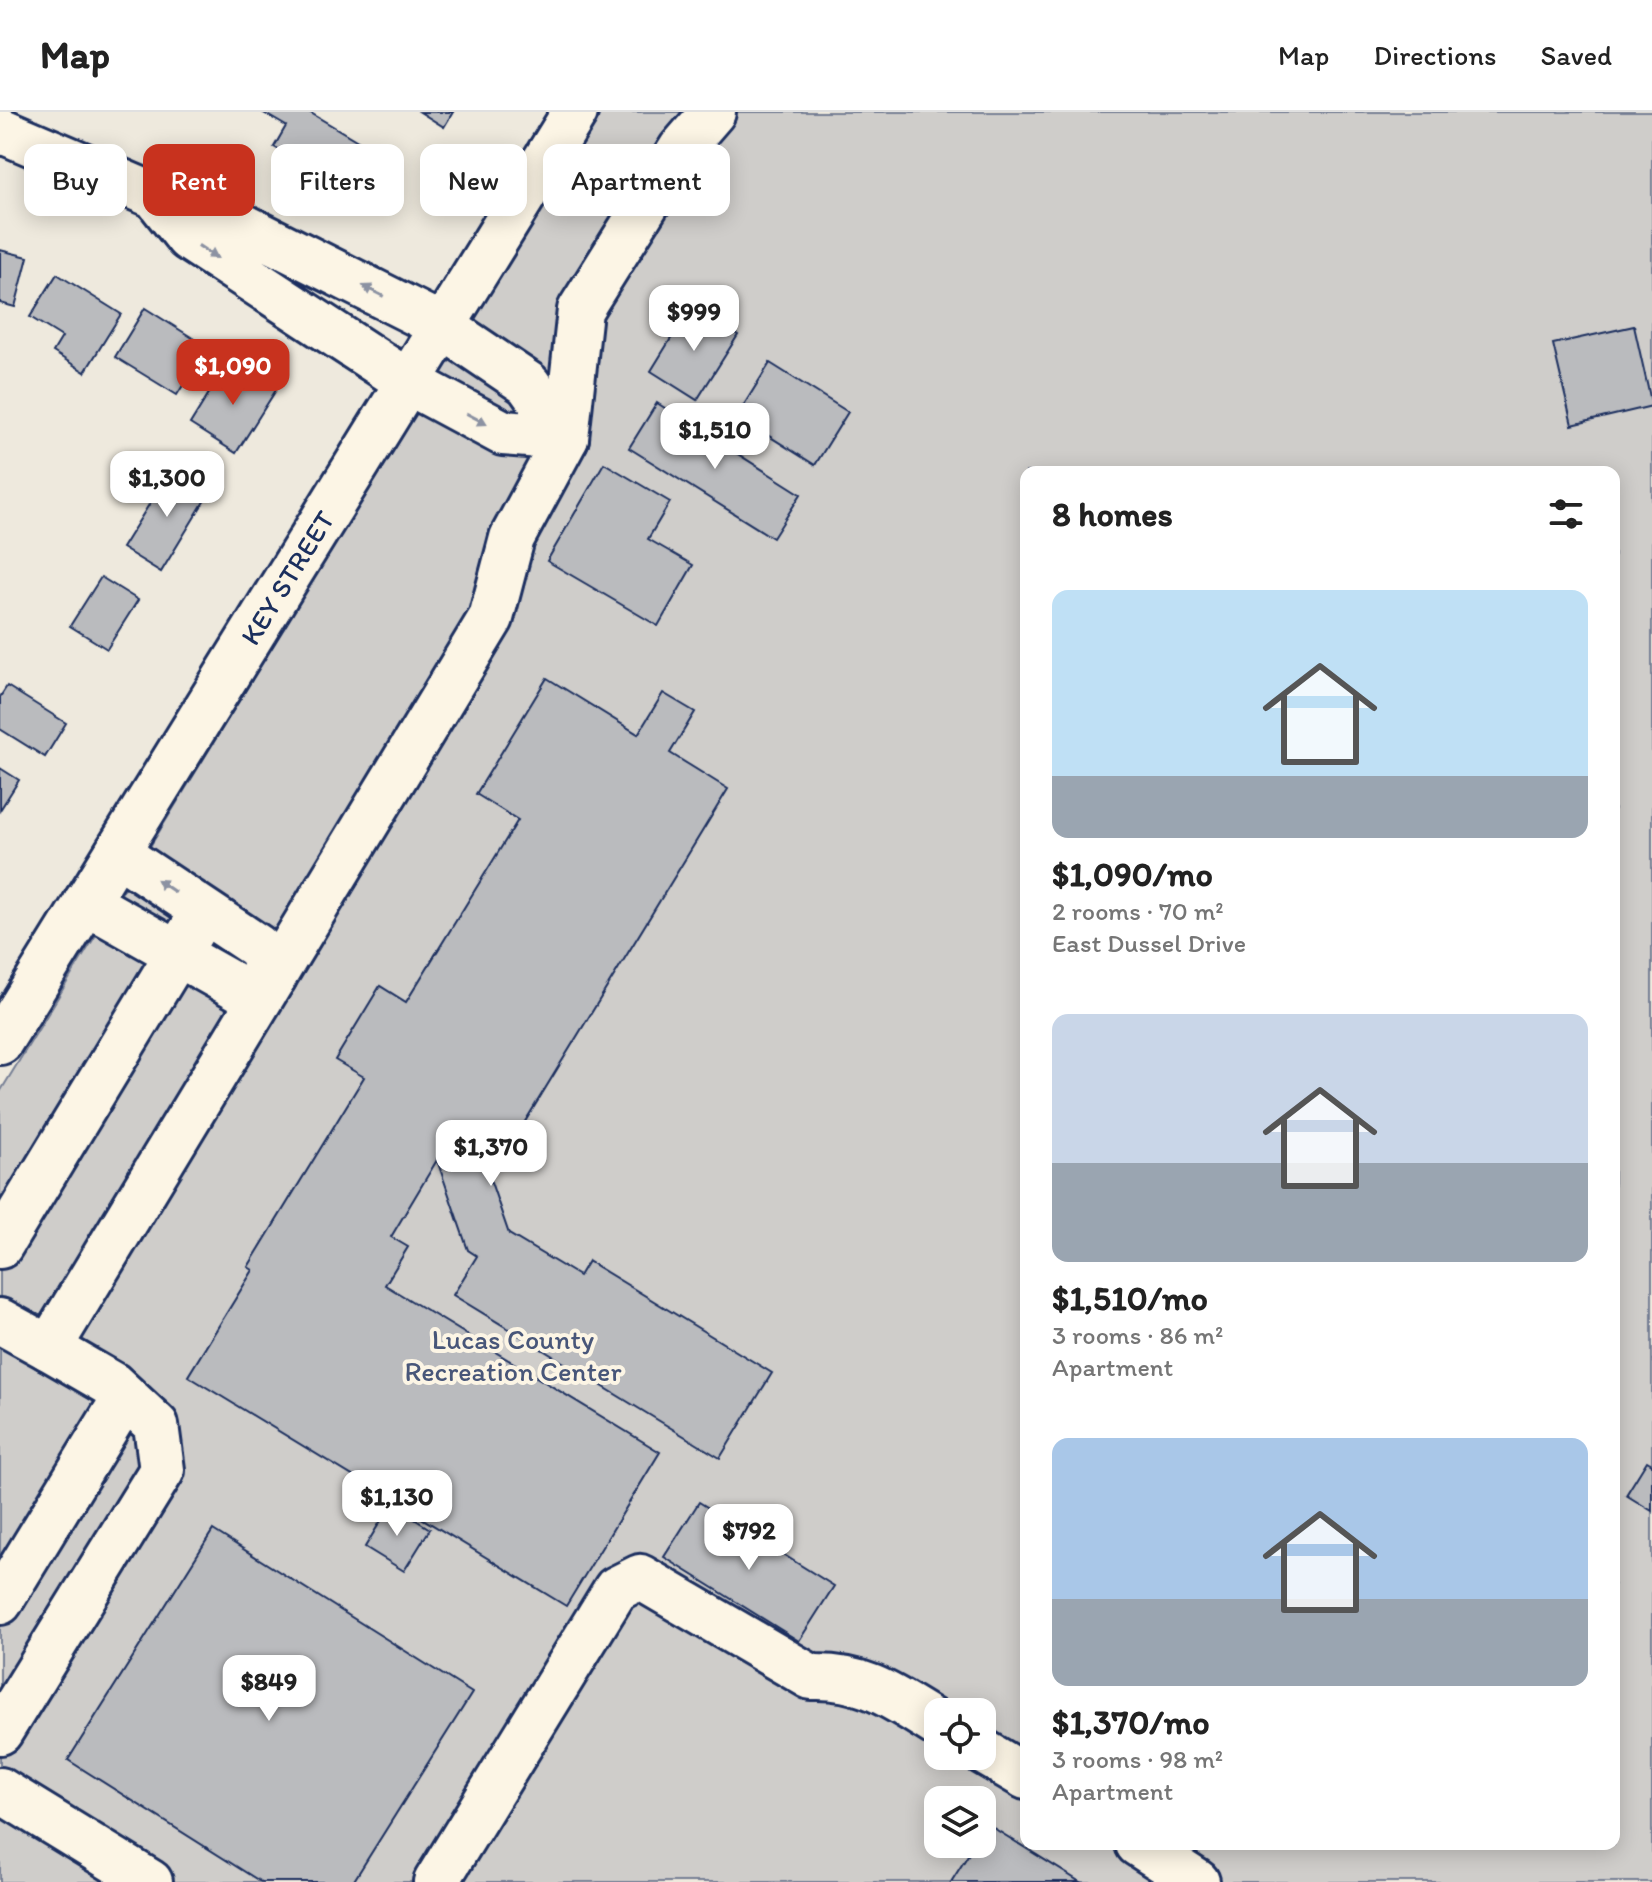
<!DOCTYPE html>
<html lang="en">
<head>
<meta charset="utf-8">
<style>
  :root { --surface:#fff; --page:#f6f6f6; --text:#222; --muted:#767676; --line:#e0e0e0; --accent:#c8321e }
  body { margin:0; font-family:Itim,sans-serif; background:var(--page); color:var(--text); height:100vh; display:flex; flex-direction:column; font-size:30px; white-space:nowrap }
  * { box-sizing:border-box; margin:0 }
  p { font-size:26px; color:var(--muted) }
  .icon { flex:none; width:44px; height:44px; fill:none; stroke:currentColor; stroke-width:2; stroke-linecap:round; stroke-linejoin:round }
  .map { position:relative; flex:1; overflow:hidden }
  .panel { position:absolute; left:1020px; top:354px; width:600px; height:1384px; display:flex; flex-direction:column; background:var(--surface); border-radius:16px; box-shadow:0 4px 20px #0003 }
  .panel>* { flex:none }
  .guide { position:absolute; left:24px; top:32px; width:760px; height:72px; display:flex; gap:16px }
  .fabs { position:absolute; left:924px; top:1586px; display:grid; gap:16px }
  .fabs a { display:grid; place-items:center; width:72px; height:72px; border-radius:16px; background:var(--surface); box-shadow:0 4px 20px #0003; font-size:40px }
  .price { position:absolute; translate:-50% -68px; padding:0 18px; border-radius:16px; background:#fff; color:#222; font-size:26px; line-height:52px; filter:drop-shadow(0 2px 4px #0008) }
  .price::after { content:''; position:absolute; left:50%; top:48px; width:24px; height:18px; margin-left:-12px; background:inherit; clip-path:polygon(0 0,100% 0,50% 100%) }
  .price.active { background:var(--accent); color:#fff }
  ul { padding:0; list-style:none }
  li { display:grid; align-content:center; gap:16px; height:424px; padding:0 32px }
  li span { display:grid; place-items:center; height:248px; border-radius:16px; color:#555 }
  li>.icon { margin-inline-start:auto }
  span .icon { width:144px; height:144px; fill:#fffc; stroke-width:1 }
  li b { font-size:34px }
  h2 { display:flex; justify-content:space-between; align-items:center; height:96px; padding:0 32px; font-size:34px }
  .pill { padding:0 28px; border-radius:16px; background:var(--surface); box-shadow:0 4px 20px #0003; font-size:28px; line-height:72px }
  .pill.active { background:var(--accent); color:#fff }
  header { display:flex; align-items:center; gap:48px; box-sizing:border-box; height:112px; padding:0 40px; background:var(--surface); border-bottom:2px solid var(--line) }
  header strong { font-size:38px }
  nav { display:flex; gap:44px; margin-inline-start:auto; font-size:28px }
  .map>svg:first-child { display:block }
  .green { fill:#cfcdca; stroke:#757e94; stroke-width:2; fill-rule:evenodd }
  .building { fill:#babbbe; stroke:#1b2f5e; stroke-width:2 }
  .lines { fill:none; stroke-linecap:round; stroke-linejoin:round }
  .minor-casing { stroke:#1b2f5e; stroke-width:50 }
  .minor { stroke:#fcf5e5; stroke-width:44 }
  .oneway { fill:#8c92a2 }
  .labels { text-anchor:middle; stroke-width:8; stroke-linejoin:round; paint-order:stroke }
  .street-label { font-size:28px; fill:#1b2f5e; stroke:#fcf5e5 }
  .park-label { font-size:28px; fill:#485679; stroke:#fcf5e5 }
</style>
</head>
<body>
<header>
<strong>Map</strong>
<nav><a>Map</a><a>Directions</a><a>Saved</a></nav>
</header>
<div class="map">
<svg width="1652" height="1770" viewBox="0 0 1652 1770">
  <rect width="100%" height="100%" fill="#eee9dd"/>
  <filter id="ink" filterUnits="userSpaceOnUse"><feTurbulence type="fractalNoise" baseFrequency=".0125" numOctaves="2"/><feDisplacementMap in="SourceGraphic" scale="16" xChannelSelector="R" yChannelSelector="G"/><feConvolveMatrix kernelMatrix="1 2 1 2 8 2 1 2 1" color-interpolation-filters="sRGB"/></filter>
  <g filter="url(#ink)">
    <path class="green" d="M599 0H1652V1770H0V980ZM1026 360H1614V1732H1026ZM938 1600H982V1644H938ZM938 1688H982V1732H938Z"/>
    <g class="building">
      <polygon points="262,0 309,0 388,47 364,89 274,35 286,14"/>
      <polygon points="420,0 453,0 444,15"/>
      <polygon points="0,138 28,145 15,195 0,191"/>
      <polygon points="57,162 121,202 85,260 53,240 62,225 30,205"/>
      <polygon points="691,194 738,223 697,288 651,259"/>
      <polygon points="145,196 207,235 177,283 115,245"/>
      <polygon points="1634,214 1652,294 1572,313 1553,232"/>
      <polygon points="229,249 276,278 236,341 190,312"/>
      <polygon points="770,251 848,300 815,353 737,304"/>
      <polygon points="657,291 801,382 773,426 629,336"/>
      <polygon points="604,351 670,390 648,427 693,453 658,514 547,449"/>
      <polygon points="173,354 211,378 161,460 122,436"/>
      <polygon points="101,465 138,488 107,537 70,514"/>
      <polygon points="547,566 638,622 663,581 695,600 670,641 728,677 490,1067 509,1122 579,1164 588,1149 772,1261 720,1346 453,1183 477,1144 468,1138 437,1048 391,1125 408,1135 385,1173 660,1340 566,1494 188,1264 253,1158 248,1155 364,965 335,948 380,874 406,890 518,708 476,682"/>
      <polygon points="7,574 66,611 45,645 0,617 0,585"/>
      <polygon points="0,656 19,668 0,698"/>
      <polygon points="1647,1349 1652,1352 1652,1399 1626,1383"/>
      <polygon points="699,1390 834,1474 799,1529 664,1445"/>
      <polygon points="391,1392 430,1417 404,1459 365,1435"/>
      <polygon points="213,1418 472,1581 353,1770 261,1770 68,1648"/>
      <polygon points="987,1712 1080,1770 951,1770 975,1732 982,1732 982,1720"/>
    </g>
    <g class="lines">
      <defs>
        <g id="minor">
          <polyline points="0,18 155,84 215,100 442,214 528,272 566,326 503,321 408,270 188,126 155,84"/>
          <polyline points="86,790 242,878 274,865 258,835 117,741"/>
          <path id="s1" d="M0 930 575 0"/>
          <polyline points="0,1134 192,818"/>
          <polyline points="0,1209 49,1236"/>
          <polyline points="0,1490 125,1285"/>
          <polyline points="0,1620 162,1358 156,1313 113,1273 49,1236 491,506 512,426 566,326 580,198 681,37 713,0"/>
          <polyline points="982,1639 1026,1665"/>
          <polyline points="0,1678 150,1770"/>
          <polyline points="1138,1732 1197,1770"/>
          <path d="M436 1770 616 1477 640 1465 811 1565C865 1563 894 1586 938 1613"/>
        </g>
      </defs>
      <use href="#minor" class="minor-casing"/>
      <use href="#minor" class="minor"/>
    </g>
    <defs><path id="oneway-solid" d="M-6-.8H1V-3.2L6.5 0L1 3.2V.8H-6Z" transform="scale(2)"/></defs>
    <g class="oneway">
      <use href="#oneway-solid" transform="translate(208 140) rotate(33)"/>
      <use href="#oneway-solid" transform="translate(373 179) rotate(-153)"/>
      <use href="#oneway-solid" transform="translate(477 307) rotate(28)"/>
      <use href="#oneway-solid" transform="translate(166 774) rotate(-146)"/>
    </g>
  </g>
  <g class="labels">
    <g class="street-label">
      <text dy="10" stroke="none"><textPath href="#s1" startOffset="546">KEY STREET</textPath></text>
    </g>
    <g class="park-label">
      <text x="513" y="1237">Lucas County<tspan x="513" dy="32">Recreation Center</tspan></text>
    </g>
  </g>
</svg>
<div class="fabs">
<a><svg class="icon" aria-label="locate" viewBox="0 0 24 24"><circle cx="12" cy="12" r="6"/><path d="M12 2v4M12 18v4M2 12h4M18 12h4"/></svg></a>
<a><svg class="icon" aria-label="layers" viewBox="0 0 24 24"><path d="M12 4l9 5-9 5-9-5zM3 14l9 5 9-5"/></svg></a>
</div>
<b class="price" style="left:694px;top:241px">$999</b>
<b class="price active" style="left:233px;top:295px">$1,090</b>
<b class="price" style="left:715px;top:359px">$1,510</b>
<b class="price" style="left:167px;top:407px">$1,300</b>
<b class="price" style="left:491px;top:1076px">$1,370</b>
<b class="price" style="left:397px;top:1426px">$1,130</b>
<b class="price" style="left:749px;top:1460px">$792</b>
<b class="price" style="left:269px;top:1611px">$849</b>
<div class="guide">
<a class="pill">Buy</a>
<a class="pill active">Rent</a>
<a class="pill">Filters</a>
<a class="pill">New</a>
<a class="pill">Apartment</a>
</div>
<section class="panel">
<h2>8 homes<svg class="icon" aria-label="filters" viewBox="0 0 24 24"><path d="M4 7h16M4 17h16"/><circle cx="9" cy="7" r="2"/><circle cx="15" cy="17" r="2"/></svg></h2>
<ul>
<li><span style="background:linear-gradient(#bfe0f5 75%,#9aa5b1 0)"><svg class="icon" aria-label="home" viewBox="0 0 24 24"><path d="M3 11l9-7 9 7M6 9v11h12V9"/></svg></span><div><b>$1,090/mo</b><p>2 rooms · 70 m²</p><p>East Dussel Drive</p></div></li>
<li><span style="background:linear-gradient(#c9d6e8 60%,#9aa5b1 0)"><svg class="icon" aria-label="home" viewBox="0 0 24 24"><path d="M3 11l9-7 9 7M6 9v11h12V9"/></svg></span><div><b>$1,510/mo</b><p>3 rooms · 86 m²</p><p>Apartment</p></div></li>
<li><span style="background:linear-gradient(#a9c7e8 65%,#9aa5b1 0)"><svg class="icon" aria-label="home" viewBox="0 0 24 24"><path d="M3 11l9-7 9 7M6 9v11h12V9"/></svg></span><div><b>$1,370/mo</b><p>3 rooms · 98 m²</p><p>Apartment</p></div></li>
</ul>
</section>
</div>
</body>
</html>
